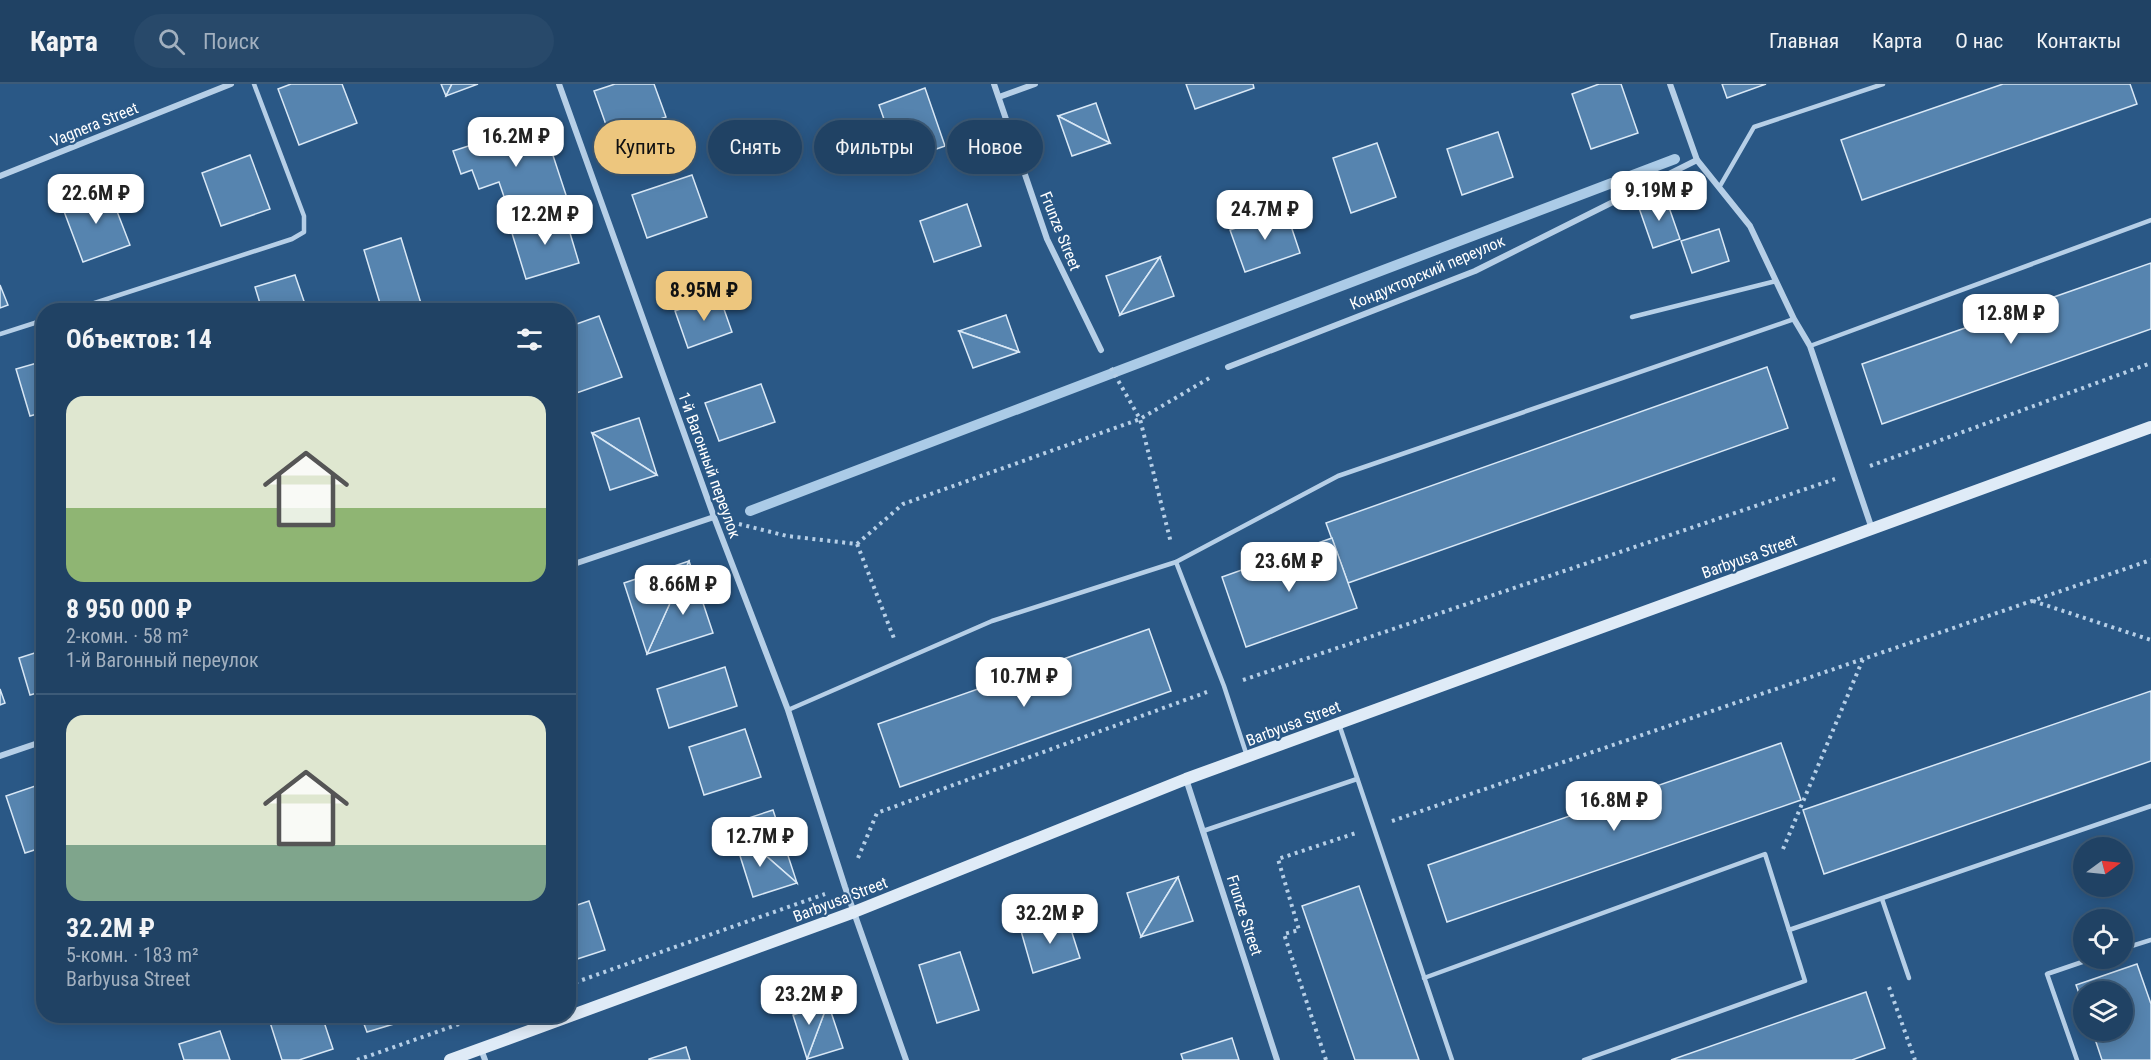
<!DOCTYPE html>
<html lang="ru">
<head>
<meta charset="utf-8">
<style>
  :root { --surface:#204264; --page:#28496a; --text:#f1f3f6; --muted:#a2b0bf; --line:#3d5b78; --accent:#edc67e }
  body { margin:0; font-family:"Roboto Condensed",sans-serif; background:var(--page); color:var(--text); height:100vh; display:flex; flex-direction:column; font-size:22px; white-space:nowrap }
  * { box-sizing:border-box; margin:0 }
  p { font-size:20px; color:var(--muted) }
  .icon { flex:none; width:33px; height:33px; fill:none; stroke:currentColor; stroke-width:2; stroke-linecap:round; stroke-linejoin:round }
  .map { position:relative; flex:1; overflow:hidden }
  .drawer { position:absolute; left:36px; top:219px; width:540px; height:720px; display:flex; flex-direction:column; background:var(--surface); border-radius:24px; box-shadow:0 3px 15px #0003,0 0 0 2px var(--line) }
  .drawer>* { flex:none }
  .top-card { position:absolute; left:594px; top:36px; width:570px; height:54px; display:flex; gap:12px }
  .needle { width:39px; rotate:75deg }
  .controls { position:absolute; left:2073px; top:753px; display:grid; gap:12px }
  .controls a { display:grid; place-items:center; width:60px; height:60px; border-radius:50%; background:var(--surface); box-shadow:0 3px 15px #0003,0 0 0 2px var(--line); font-size:30px }
  .price { position:absolute; translate:-50% -51px; padding:0 14px; border-radius:12px; background:#fff; color:#222; font-size:20px; line-height:39px; filter:drop-shadow(0 2px 3px #0008) }
  .price::after { content:''; position:absolute; left:50%; top:36px; width:18px; height:14px; margin-left:-9px; background:inherit; clip-path:polygon(0 0,100% 0,50% 100%) }
  .price.current { background:var(--accent); color:#111 }
  ul { padding:0; list-style:none }
  li { display:grid; align-content:center; gap:12px; height:318px; padding:0 30px }
  li+li { border-top:2px solid var(--line) }
  li span { display:grid; place-items:center; height:186px; border-radius:18px; color:#555 }
  li>.icon { margin-inline-start:auto }
  span .icon { width:108px; height:108px; fill:#fffc; stroke-width:1 }
  li b { font-size:26px }
  h2 { display:flex; justify-content:space-between; align-items:center; height:72px; padding:0 30px; font-size:26px }
  .tag { padding:0 21px; border-radius:27px; background:var(--surface); box-shadow:0 3px 15px #0003,0 0 0 2px var(--line); font-size:21px; line-height:54px }
  .tag.current { background:var(--accent); color:#111 }
  header { display:flex; align-items:center; gap:36px; box-sizing:border-box; height:84px; padding:0 30px; background:var(--surface); border-bottom:2px solid var(--line) }
  header strong { font-size:28px }
  nav { display:flex; gap:33px; margin-inline-start:auto; font-size:21px }
  .search { width:420px; height:54px; background:var(--page); display:flex; align-items:center; gap:15px; box-sizing:border-box; padding:0 21px; border-radius:33px; color:var(--muted); font-size:22px }
  .map>svg:first-child { display:block }
  .lines { fill:none; stroke-linecap:round; stroke-linejoin:round }
  .stream { stroke:#abcbe7; stroke-width:10 }
  .building { fill:#5684af; stroke:#d9e8f6; stroke-width:1.5 }
  .path { stroke:#b6cfe7; stroke-width:4; stroke-dasharray:3 4.5; stroke-linecap:butt }
  .lane { stroke:#b6cfe7; stroke-width:4.5 }
  .street { stroke:#b6cfe7; stroke-width:6 }
  .secondary { stroke:#dfebf7; stroke-width:12 }
  .labels { text-anchor:middle; stroke-width:4.5; stroke-linejoin:round; paint-order:stroke }
  .street-label { font-size:16px; fill:#fff; stroke:#2a5886 }
</style>
</head>
<body>
<header>
<strong>Карта</strong>
<div class="search"><svg class="icon" aria-label="search" viewBox="0 0 24 24"><circle cx="10" cy="10" r="6"/><path d="M15 15l6 6"/></svg>Поиск</div>
<nav><a>Главная</a><a>Карта</a><a>О нас</a><a>Контакты</a></nav>
</header>
<div class="map">
<svg width="2151" height="976" viewBox="0 0 2151 976">
  <rect width="100%" height="100%" fill="#2a5886"/>
  <g class="lines">
    <polyline class="stream" points="750,427 1675,75"/>
  </g>
  <g class="building">
    <polygon points="291,0 342,0 357,39 299,61 278,5"/>
    <polygon points="441,0 452,0 446,12"/>
    <polygon points="452,0 478,0 446,12"/>
    <polygon points="615,0 654,0 666,33 610,52 594,7"/>
    <polygon points="1186,0 1253,0 1254,4 1195,25"/>
    <polygon points="1599,0 1621,0 1638,49 1591,65 1572,10"/>
    <polygon points="1722,0 1766,0 1727,14"/>
    <polygon points="2003,0 2130,0 2137,20 1862,116 1841,56"/>
    <polygon points="925,4 945,62 899,78 879,21"/>
    <polygon points="1096,19 1110,59 1058,32"/>
    <polygon points="1058,32 1110,59 1072,72"/>
    <polygon points="542,38 567,114 511,133 499,98 479,105 472,86 461,90 453,67"/>
    <polygon points="1498,48 1513,93 1462,111 1447,65"/>
    <polygon points="1377,59 1396,113 1351,129 1333,74"/>
    <polygon points="250,71 270,125 221,142 202,89"/>
    <polygon points="692,91 707,133 647,154 632,111"/>
    <polygon points="108,104 130,161 83,178 62,122"/>
    <polygon points="1665,112 1680,155 1653,164 1638,121"/>
    <polygon points="967,120 981,162 934,178 920,137"/>
    <polygon points="1286,127 1300,169 1245,188 1230,146"/>
    <polygon points="564,129 579,179 526,195 511,146"/>
    <polygon points="1719,145 1729,177 1692,189 1681,157"/>
    <polygon points="401,154 423,226 382,226 364,166"/>
    <polygon points="1160,173 1120,231 1106,192"/>
    <polygon points="1160,173 1174,212 1120,231"/>
    <polygon points="2151,179 2151,245 1882,340 1862,280"/>
    <polygon points="295,191 307,226 262,226 255,203"/>
    <polygon points="0,201 8,221 0,224"/>
    <polygon points="719,211 732,248 688,264 675,227"/>
    <polygon points="1006,231 1019,268 959,247"/>
    <polygon points="599,232 622,293 568,312 568,243"/>
    <polygon points="959,247 1019,268 973,284"/>
    <polygon points="44,277 44,328 30,332 16,285"/>
    <polygon points="1767,283 1788,344 1348,499 1326,439"/>
    <polygon points="761,300 775,338 719,357 705,319"/>
    <polygon points="639,334 657,391 592,349"/>
    <polygon points="592,349 657,391 610,406"/>
    <polygon points="1332,454 1357,524 1246,563 1222,493"/>
    <polygon points="689,477 713,549 647,570"/>
    <polygon points="689,477 647,570 624,499"/>
    <polygon points="1149,545 1171,607 900,703 878,640"/>
    <polygon points="44,566 44,607 30,611 19,574"/>
    <polygon points="725,583 737,622 669,644 657,605"/>
    <polygon points="0,605 5,619 0,621"/>
    <polygon points="2151,607 2151,677 1824,790 1803,726"/>
    <polygon points="745,645 761,693 704,711 689,663"/>
    <polygon points="1781,659 1801,716 1447,838 1428,781"/>
    <polygon points="44,699 44,763 25,769 6,712"/>
    <polygon points="773,726 797,799 730,740"/>
    <polygon points="730,740 797,799 753,813"/>
    <polygon points="1178,793 1141,853 1127,809"/>
    <polygon points="1178,793 1193,837 1141,853"/>
    <polygon points="1359,802 1380,863 1419,976 1355,976 1302,822"/>
    <polygon points="589,817 605,866 571,877 568,870 568,824"/>
    <polygon points="1067,833 1080,874 1033,889 1021,847"/>
    <polygon points="960,868 979,926 937,939 919,881"/>
    <polygon points="2137,880 2151,920 2151,976 2102,976 2092,946 2122,946 2122,908 2084,908 2084,923 2076,901"/>
    <polygon points="1866,908 1885,964 1852,976 1671,976"/>
    <polygon points="828,919 843,964 807,975"/>
    <polygon points="828,919 807,975 793,931"/>
    <polygon points="268,932 322,932 333,965 299,976 282,976"/>
    <polygon points="361,932 402,932 404,937 367,948"/>
    <polygon points="220,947 230,976 184,976 179,960"/>
    <polygon points="1232,954 1239,976 1183,976 1181,970"/>
    <polygon points="686,963 690,976 649,976 649,975"/>
  </g>
  <g class="lines">
    <g class="path">
      <polyline points="1111,284 1140,335 1171,459"/>
      <polyline points="1870,382 2151,279"/>
      <polyline points="739,440 787,452 857,460 895,557"/>
      <polyline points="857,460 903,420 1140,335 1211,293"/>
      <polyline points="2033,517 2151,556"/>
      <polyline points="1243,596 1835,395"/>
      <polyline points="1392,737 2151,476"/>
      <polyline points="1783,765 1863,575"/>
      <polyline points="858,774 877,729 1207,608"/>
      <polyline points="568,901 825,810"/>
      <polyline points="1889,903 1915,976"/>
      <polyline points="357,976 482,932"/>
      <polyline points="1326,976 1284,850 1299,846 1278,775 1356,749"/>
    </g>
    <g class="lane">
      <polyline points="1720,102 1754,43 1883,0"/>
      <polyline points="73,226 292,155 304,148 304,132 254,0"/>
      <polyline points="1632,233 1776,197"/>
      <polyline points="0,250 44,236"/>
      <polyline points="1810,262 2151,136"/>
      <polyline points="1176,478 1224,602 1247,672"/>
      <polyline points="788,626 992,537 1176,478 1338,392 1794,235"/>
      <polyline points="1339,640 1452,976"/>
      <polyline points="1203,747 1357,695"/>
      <polyline points="1882,815 1909,894"/>
      <polyline points="2122,865 2151,856"/>
      <polyline points="1424,894 1765,770 1789,846 2151,722"/>
      <polyline points="1584,976 1805,897 1789,846"/>
      <polyline points="2077,976 2047,890 2094,874"/>
    </g>
    <g class="street">
      <polyline points="559,0 714,433 788,626 845,803 906,976"/>
      <polyline points="994,0 1047,155 1101,266"/>
      <polyline points="1670,0 1697,76 1750,142 1794,235 1810,262 1872,445"/>
      <polyline points="999,13 1035,0"/>
      <polyline points="0,92 231,0"/>
      <polyline points="1228,283 1475,187 1697,76"/>
      <polyline points="568,482 714,433"/>
      <polyline points="0,672 44,657"/>
      <polyline points="1186,695 1277,976"/>
      <polyline points="481,965 485,976"/>
    </g>
    <polyline class="secondary" points="450,976 854,828 1186,695 2151,343"/>
  </g>
  <g class="labels">
    <g class="street-label">
      <text transform="translate(94 40) rotate(-22)" y="6">Vagnera Street</text>
      <text transform="translate(1061 147) rotate(68)" y="6">Frunze Street</text>
      <text transform="translate(1427 188) rotate(-23)" y="6">Кондукторский переулок</text>
      <text transform="translate(710 381) rotate(70)" y="6">1-й Вагонный переулок</text>
      <text transform="translate(1749 472) rotate(-20)" y="6">Barbyusa Street</text>
      <text transform="translate(1293 639) rotate(-21)" y="6">Barbyusa Street</text>
      <text transform="translate(840 815) rotate(-21)" y="6">Barbyusa Street</text>
      <text transform="translate(1245 831) rotate(72)" y="6">Frunze Street</text>
    </g>
  </g>
</svg>
<div class="controls">
<a><svg class="needle" viewBox="-14 -14 28 28"><path d="M0-13l5 13h-10z" fill="#e53935"/><path d="M0 13l5-13h-10z" fill="#a2b0bf"/></svg></a>
<a><svg class="icon" aria-label="locate" viewBox="0 0 24 24"><circle cx="12" cy="12" r="6"/><path d="M12 2v4M12 18v4M2 12h4M18 12h4"/></svg></a>
<a><svg class="icon" aria-label="layers" viewBox="0 0 24 24"><path d="M12 4l9 5-9 5-9-5zM3 14l9 5 9-5"/></svg></a>
</div>
<b class="price" style="left:516px;top:84px">16.2M ₽</b>
<b class="price" style="left:1659px;top:138px">9.19M ₽</b>
<b class="price" style="left:96px;top:141px">22.6M ₽</b>
<b class="price" style="left:1265px;top:157px">24.7M ₽</b>
<b class="price" style="left:545px;top:162px">12.2M ₽</b>
<b class="price current" style="left:704px;top:238px">8.95M ₽</b>
<b class="price" style="left:2011px;top:261px">12.8M ₽</b>
<b class="price" style="left:1289px;top:509px">23.6M ₽</b>
<b class="price" style="left:683px;top:532px">8.66M ₽</b>
<b class="price" style="left:1024px;top:624px">10.7M ₽</b>
<b class="price" style="left:1614px;top:748px">16.8M ₽</b>
<b class="price" style="left:760px;top:784px">12.7M ₽</b>
<b class="price" style="left:1050px;top:861px">32.2M ₽</b>
<b class="price" style="left:809px;top:942px">23.2M ₽</b>
<div class="top-card">
<a class="tag current">Купить</a>
<a class="tag">Снять</a>
<a class="tag">Фильтры</a>
<a class="tag">Новое</a>
</div>
<section class="drawer">
<h2>Объектов: 14<svg class="icon" aria-label="filters" viewBox="0 0 24 24"><path d="M4 7h16M4 17h16"/><circle cx="9" cy="7" r="2"/><circle cx="15" cy="17" r="2"/></svg></h2>
<ul>
<li><span style="background:linear-gradient(#dfe7d0 60%,#8fb573 0)"><svg class="icon" aria-label="home" viewBox="0 0 24 24"><path d="M3 11l9-7 9 7M6 9v11h12V9"/></svg></span><div><b>8 950 000 ₽</b><p>2-комн. · 58 m²</p><p>1-й Вагонный переулок</p></div></li>
<li><span style="background:linear-gradient(#dfe7d0 70%,#7fa58c 0)"><svg class="icon" aria-label="home" viewBox="0 0 24 24"><path d="M3 11l9-7 9 7M6 9v11h12V9"/></svg></span><div><b>32.2M ₽</b><p>5-комн. · 183 m²</p><p>Barbyusa Street</p></div></li>
</ul>
</section>
</div>
</body>
</html>
